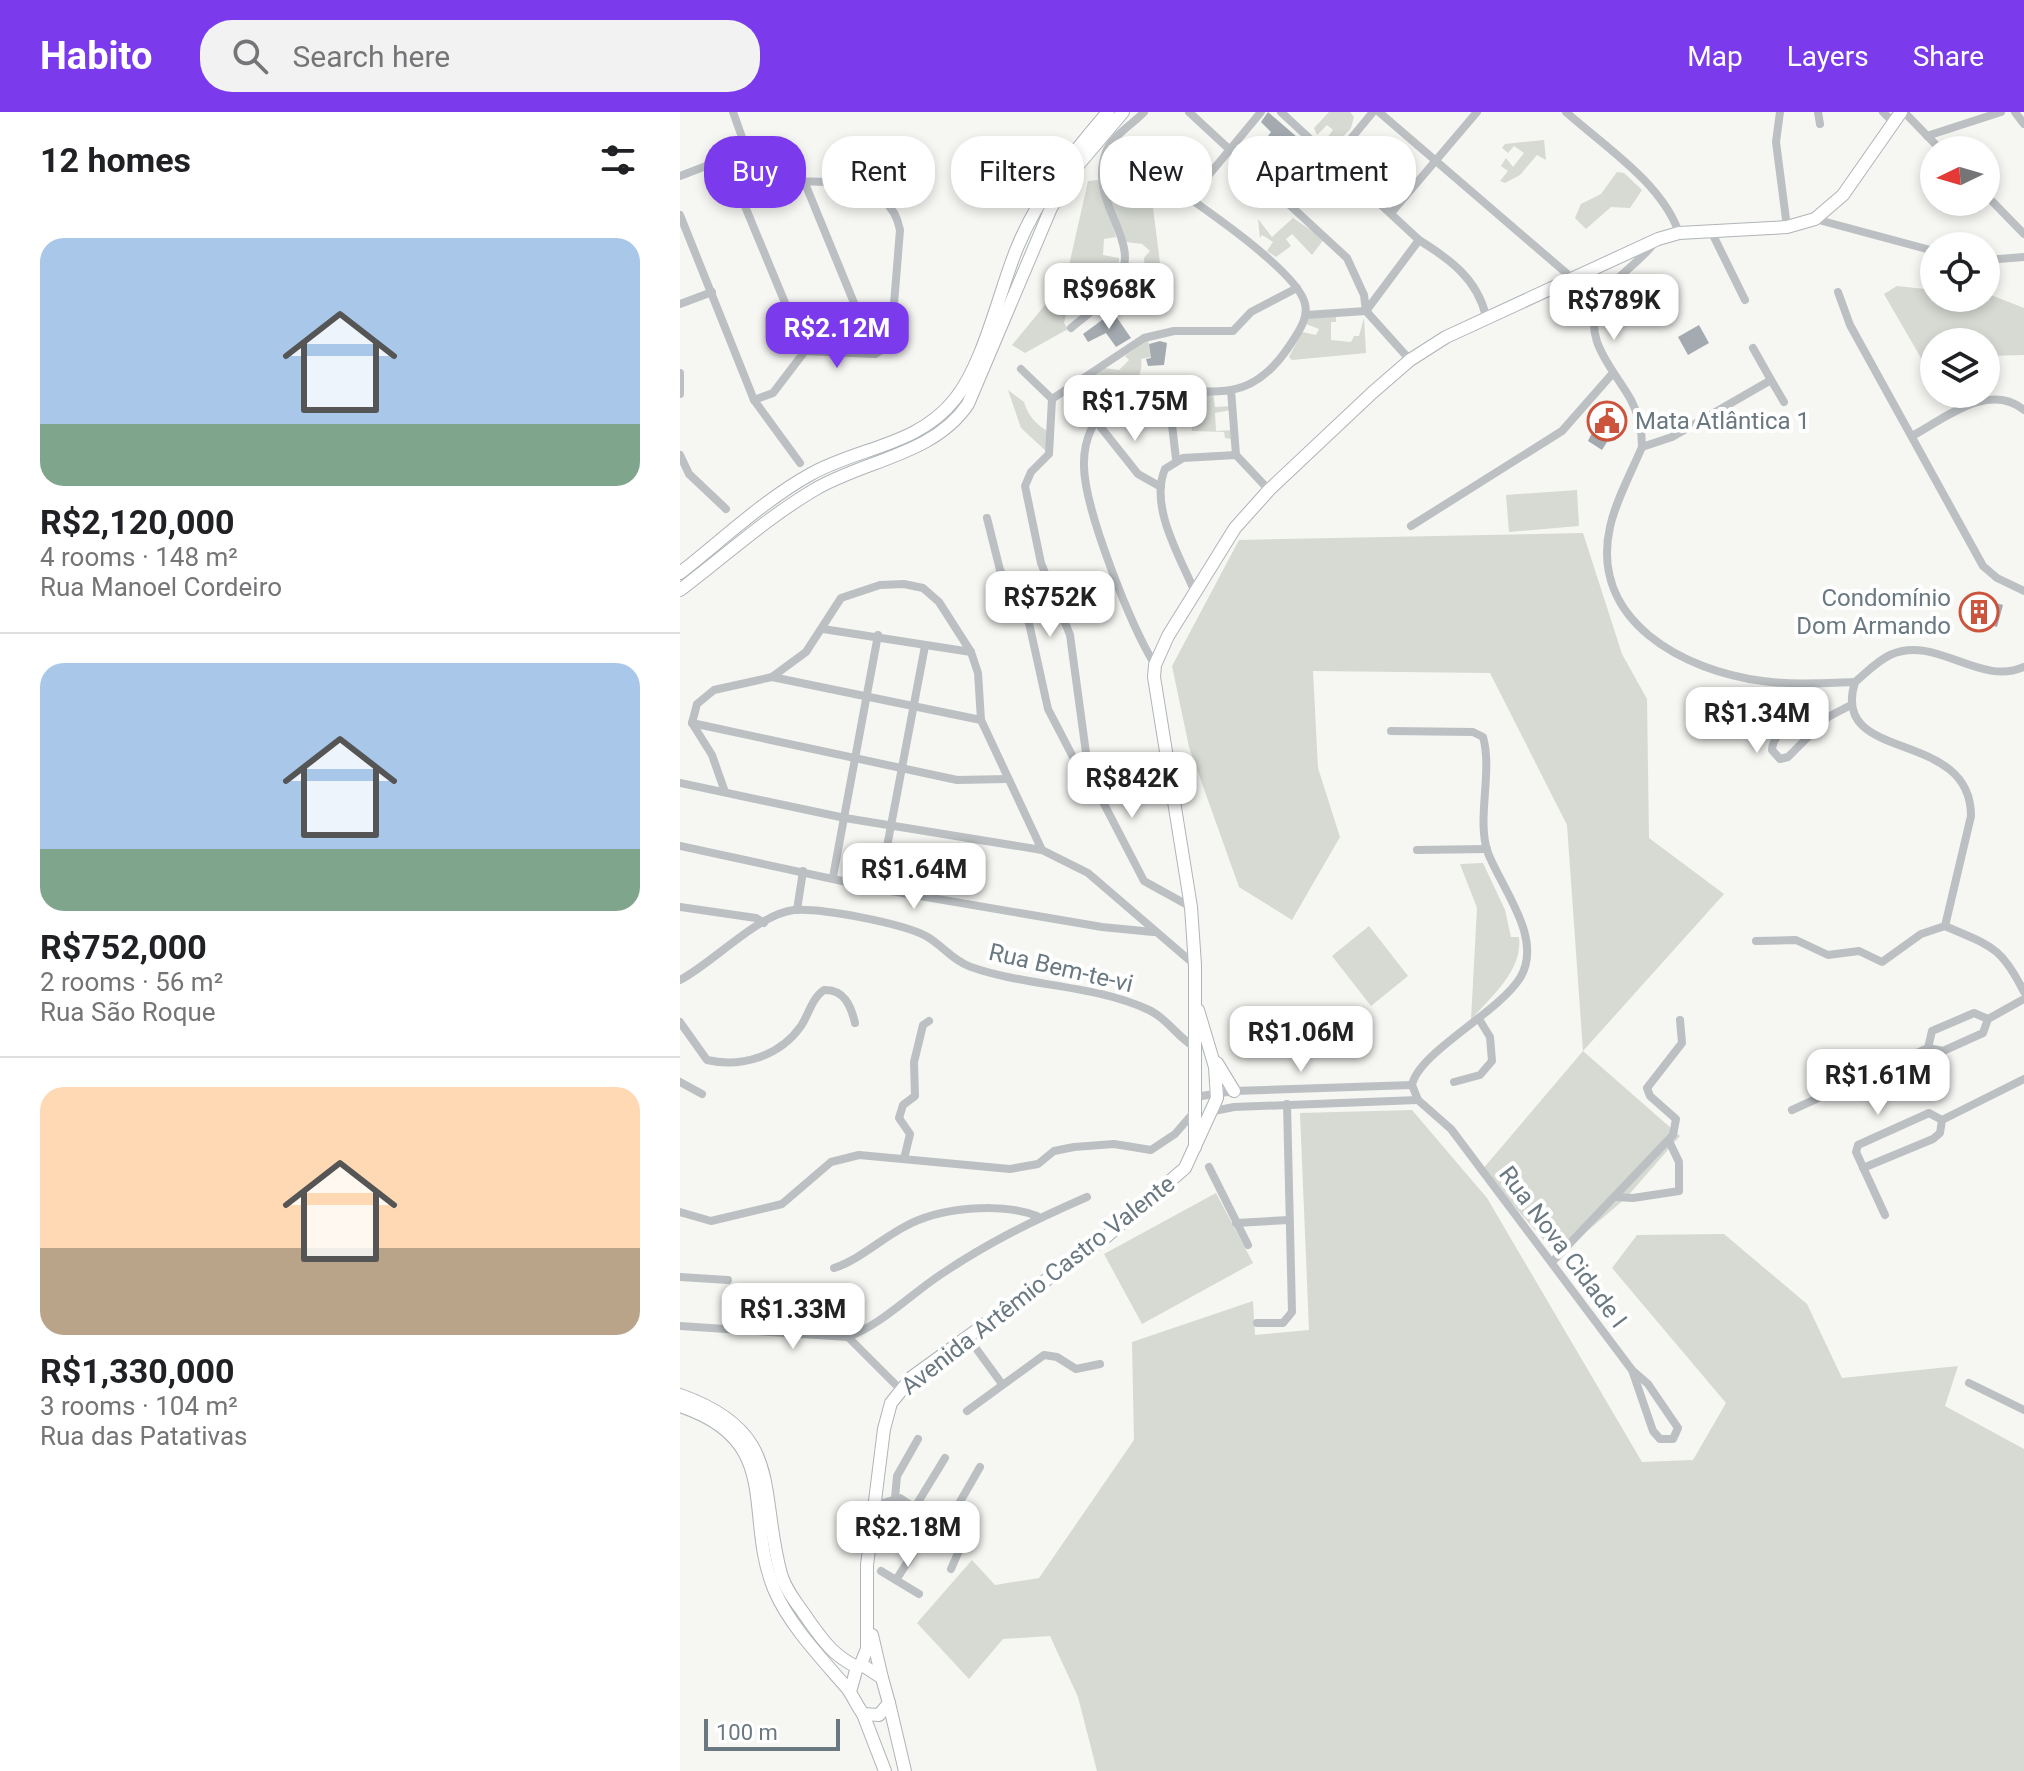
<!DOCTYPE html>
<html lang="en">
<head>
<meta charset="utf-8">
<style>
  :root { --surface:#fff; --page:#f2f2f2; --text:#202124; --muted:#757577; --line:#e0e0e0; --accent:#7c3aed }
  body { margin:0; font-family:Roboto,sans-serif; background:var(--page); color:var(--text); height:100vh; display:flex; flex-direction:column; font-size:30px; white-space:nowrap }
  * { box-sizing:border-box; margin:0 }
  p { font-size:26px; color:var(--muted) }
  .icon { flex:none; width:44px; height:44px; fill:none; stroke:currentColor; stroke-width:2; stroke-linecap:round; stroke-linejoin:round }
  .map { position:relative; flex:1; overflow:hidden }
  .details { display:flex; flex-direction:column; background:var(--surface); width:680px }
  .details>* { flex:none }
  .guide { position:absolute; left:24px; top:24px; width:760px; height:72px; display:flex; gap:16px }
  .needle { width:52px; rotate:265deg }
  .tools { position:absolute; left:1240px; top:24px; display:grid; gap:16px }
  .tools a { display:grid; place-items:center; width:80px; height:80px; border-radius:50%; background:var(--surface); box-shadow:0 4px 12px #0003; font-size:40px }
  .scale { position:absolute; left:24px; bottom:20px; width:136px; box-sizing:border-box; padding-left:8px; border:4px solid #697881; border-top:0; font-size:22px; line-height:28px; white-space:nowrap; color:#697881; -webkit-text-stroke:6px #fff; paint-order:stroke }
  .price { position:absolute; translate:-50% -68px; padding:0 18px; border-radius:16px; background:#fff; color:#222; font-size:26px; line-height:52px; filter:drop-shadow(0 2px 4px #0008) }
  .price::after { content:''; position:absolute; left:50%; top:48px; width:24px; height:18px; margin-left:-12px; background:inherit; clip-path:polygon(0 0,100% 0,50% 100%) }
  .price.current { background:var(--accent); color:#fff }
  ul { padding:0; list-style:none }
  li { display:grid; align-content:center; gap:16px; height:424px; padding:0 40px }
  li+li { border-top:2px solid var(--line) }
  li span { display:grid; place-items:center; height:248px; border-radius:24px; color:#555 }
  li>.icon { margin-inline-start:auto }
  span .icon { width:144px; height:144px; fill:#fffc; stroke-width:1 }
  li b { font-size:34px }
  h2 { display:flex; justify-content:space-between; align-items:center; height:96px; padding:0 40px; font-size:34px }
  .pill { padding:0 28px; border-radius:32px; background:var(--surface); box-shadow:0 4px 12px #0003; font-size:28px; line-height:72px }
  .pill.current { background:var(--accent); color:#fff }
  header { display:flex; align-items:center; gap:48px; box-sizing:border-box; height:112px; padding:0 40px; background:var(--accent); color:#fff }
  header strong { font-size:38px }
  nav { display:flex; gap:44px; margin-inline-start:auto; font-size:28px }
  .search { width:560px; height:72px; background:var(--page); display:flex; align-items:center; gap:20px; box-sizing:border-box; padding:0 28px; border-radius:32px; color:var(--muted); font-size:30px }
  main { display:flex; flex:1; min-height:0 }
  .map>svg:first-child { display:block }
  .green { fill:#d6dad3 }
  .building { fill:#a4abb0 }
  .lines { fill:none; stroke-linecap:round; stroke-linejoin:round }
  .secondary-casing { stroke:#aeb4b8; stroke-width:14 }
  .minor { stroke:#bcc0c3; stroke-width:8 }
  .secondary { stroke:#fff; stroke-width:12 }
  .labels { text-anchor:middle; stroke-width:8; stroke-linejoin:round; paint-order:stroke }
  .poi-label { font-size:24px; fill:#697881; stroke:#fff; text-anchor:start }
  .street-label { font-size:24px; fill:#697881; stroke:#fff }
</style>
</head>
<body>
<header>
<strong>Habito</strong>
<div class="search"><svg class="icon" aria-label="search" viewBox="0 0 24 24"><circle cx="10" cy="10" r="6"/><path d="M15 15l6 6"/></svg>Search here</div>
<nav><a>Map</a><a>Layers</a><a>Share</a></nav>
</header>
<main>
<section class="details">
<h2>12 homes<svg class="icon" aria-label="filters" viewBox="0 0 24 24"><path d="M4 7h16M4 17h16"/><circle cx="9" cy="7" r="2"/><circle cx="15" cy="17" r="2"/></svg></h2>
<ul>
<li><span style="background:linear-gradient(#a9c7e8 75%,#7fa58c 0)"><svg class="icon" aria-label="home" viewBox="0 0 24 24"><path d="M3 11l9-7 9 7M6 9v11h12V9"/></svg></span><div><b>R$2,120,000</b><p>4 rooms · 148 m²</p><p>Rua Manoel Cordeiro</p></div></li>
<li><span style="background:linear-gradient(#a9c7e8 75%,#7fa58c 0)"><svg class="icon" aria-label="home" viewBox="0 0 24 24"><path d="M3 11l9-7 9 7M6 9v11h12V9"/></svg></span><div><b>R$752,000</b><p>2 rooms · 56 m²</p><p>Rua São Roque</p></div></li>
<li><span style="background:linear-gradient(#ffd9b3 65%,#b9a48a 0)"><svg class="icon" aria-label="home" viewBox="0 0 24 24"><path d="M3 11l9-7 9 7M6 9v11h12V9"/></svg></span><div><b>R$1,330,000</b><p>3 rooms · 104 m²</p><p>Rua das Patativas</p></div></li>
</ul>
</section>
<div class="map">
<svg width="1344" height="1659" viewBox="0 0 1344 1659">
  <rect width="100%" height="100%" fill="#f6f6f3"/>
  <g class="green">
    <polygon points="649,0 670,0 674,5 671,16 652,37 643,31 653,18 647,13 637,23 634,16"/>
    <polygon points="864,28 866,48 857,43 840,63 825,71 820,69 828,59 821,54 826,46 833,55 844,41 834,34 828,41 822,36 825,32"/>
    <polygon points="718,49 735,63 713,87 696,74"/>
    <polygon points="937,60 944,61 962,78 950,96 931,95 906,117 895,106 901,92 921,82"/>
    <polygon points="441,66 448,73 444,80 457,91 465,83 468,87 466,93 473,96 481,159 465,161 464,146 470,139 462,132 446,130 431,103 424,68"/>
    <polygon points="418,68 436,125 424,127 423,143 439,146 439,153 423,152 422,158 402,154 398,166 386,167 408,69"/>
    <polygon points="613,106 644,127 632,143 612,122 606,127 611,134 596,145 587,139 593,130 582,123 580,126 578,107 592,125"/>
    <polygon points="383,171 387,198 384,211 388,217 345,241 332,233"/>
    <polygon points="1217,174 1254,178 1254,186 1311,183 1344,196 1344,243 1306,244 1306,230 1254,230 1252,265 1204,182"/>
    <polygon points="656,201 656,210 651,210 651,228 671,230 674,224 679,224 684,206 686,241 612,248 609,245 622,220 636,223 639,217 626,212 626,203"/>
    <path d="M468 227 471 245 461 247C463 258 459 267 449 274L442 271 434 278 435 284 424 292 407 270 424 256 439 258 449 248 445 244Z"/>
    <path d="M328 278 344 290C348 303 355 312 369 320L367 340 341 316Z"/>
    <polygon points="533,281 535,295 551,294 551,298 535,301 536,319 553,318 551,327 545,326 544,320 512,319 511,310 496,311 496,303 525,299 523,282"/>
    <polygon points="897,378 899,414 829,420 826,383"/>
    <polygon points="903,421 942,542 967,587 969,726 1044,782 903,939 1000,1024 946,1086 878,1144 802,1058 903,939 887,713 810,561 633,559 638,656 660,725 612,808 559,775 509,635 492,554 559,428"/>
    <path d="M803 751 825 798 831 825H839C843 859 811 884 791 908L797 796 780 752Z"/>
    <polygon points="689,814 728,864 691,894 652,844"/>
    <polygon points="732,998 807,1086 962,1350 1013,1348 1046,1291 932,1156 957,1123 1044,1122 1127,1192 1162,1266 1278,1254 1265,1294 1344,1337 1344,1659 417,1659 398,1585 370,1524 323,1527 289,1567 237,1511 292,1448 315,1473 359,1466 454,1328 452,1230 573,1189 575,1223 629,1218 620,1001"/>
    <polygon points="536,1081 573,1151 462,1212 424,1142"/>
  </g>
  <g class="building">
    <polygon points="588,0 624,31 614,41 603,29 598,35 593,31 584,42 579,36 591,20 581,10"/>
    <polygon points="416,166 430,171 400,200 397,196 402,192 396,186 406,178 409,181"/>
    <polygon points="433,200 451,226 436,235 426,221 408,230 403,222"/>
    <polygon points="1019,213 1029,231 1008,243 998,225"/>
    <polygon points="480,229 487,231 484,253 468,254 466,247 471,246 469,232"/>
    <polygon points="927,290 944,300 933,318 936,328 927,330 922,338 908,329"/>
    <polygon points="1299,486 1323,493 1317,515 1293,508"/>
  </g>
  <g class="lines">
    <defs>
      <g id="secondary">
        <path d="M0 461C42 428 84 388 131 362 179 335 238 334 275 287 304 251 319 180 337 136 359 83 391 43 428 0"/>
        <path d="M0 478C45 444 85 407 134 378 184 348 254 343 288 292L371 96 399 52 443 0"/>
        <polyline points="537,951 554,979"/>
        <polyline points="515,1035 515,853 511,795 474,565 475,553 488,524 555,416 589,378 692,281 730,248 766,225 978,127 999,121 1107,115 1135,107 1163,83 1221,0"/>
        <path d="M0 1283C105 1320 78 1378 101 1462 106 1479 119 1494 129 1509 144 1530 154 1544 177 1555"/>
        <path d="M0 1294C105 1329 63 1401 94 1477 109 1513 142 1547 167 1576 173 1584 177 1594 183 1602L199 1603 209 1591 202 1566 184 1554 177 1555 170 1580"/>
        <polyline points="192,1523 202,1566"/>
        <polyline points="180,1554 187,1537 187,1453 204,1317 211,1291 232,1265 427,1124 505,1056 537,986 535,955 518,898"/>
        <polyline points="209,1591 225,1659"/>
        <polyline points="183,1602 205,1659"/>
      </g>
    </defs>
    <use href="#secondary" class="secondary-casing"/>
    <g class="minor">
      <polyline points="509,0 667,146 684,183 686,199 730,248"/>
      <path d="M601 0 739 128C771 148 797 167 806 204"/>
      <polyline points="699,0 892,166"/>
      <path d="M886 0C924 34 982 71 999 121"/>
      <polyline points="1100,0 1096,30 1107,115"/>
      <polyline points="1138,0 1140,12"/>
      <polyline points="1203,0 1214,11"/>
      <polyline points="1224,0 1261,38"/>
      <polyline points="1335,0 1344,12"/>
      <polyline points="1247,24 1321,0"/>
      <path d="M431 32C469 60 617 152 625 192 629 207 616 224 608 236 595 255 576 274 551 278 514 284 473 271 438 289 414 301 403 328 404 355 405 399 451 514 475 553"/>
      <polyline points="56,44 57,75 125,239"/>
      <polyline points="654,47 693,0"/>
      <polyline points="0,64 60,41 63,28 53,0"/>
      <polyline points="124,69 195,242"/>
      <path d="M57 75C104 71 208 52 220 118L211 229 207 235 195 242 125 239"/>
      <polyline points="1306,83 1344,122"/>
      <polyline points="508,88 581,0"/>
      <polyline points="603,89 644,37"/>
      <polyline points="712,100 797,0"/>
      <polyline points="0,103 74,288 120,351"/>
      <polyline points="1135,107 1254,139"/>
      <polyline points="1031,119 1065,188"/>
      <path d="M976 129C960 151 934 164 921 187 899 225 934 257 951 288 959 303 962 318 962 335 951 361 936 388 930 415 909 509 1004 559 1083 569 1113 573 1144 571 1175 570"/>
      <polyline points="1306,148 1344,145"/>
      <polyline points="1158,180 1170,213 1303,454 1317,466 1344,479"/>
      <polyline points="0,192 32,180"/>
      <polyline points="626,203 686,199 739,128"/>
      <path d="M391 216C406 203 425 191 436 174 467 127 406 94 426 40 432 24 453 12 464 0"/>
      <polyline points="341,257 372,287 369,342 351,360 345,374 361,451 390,523 409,663"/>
      <polyline points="0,261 0,282"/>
      <polyline points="1091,268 1104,290"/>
      <polyline points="551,278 556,343"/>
      <polyline points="488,279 496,347"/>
      <polyline points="372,287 464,226 494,219 553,219 571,200 617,176"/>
      <polyline points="74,288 93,281 125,239"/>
      <polyline points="415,308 458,362 481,375"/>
      <path d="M1232 324C1264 307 1309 269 1344 298"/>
      <polyline points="962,335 992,325 1091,268 1073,236"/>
      <polyline points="0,343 9,362 46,397"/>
      <polyline points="307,406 320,458 349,511 368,597 394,647 409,663 464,769 511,795"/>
      <polyline points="731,414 882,319 933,261"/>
      <path d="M514 478C500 445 469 394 485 357L503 346 556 343 589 378"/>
      <polyline points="143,517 291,540"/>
      <path d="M1344 555C1299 575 1256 522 1210 543 1197 549 1186 561 1175 570 1149 653 1291 615 1291 704L1265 814C1311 834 1321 834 1344 880"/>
      <polyline points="92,565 301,608"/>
      <path d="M1148 605C1139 603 1129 598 1121 602 1109 606 1092 627 1092 638L1100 647 1108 645 1148 605 1171 593"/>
      <polyline points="12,611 277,668 328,667"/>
      <path d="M711 619 793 620 803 625C813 660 796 708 808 741 822 777 864 827 840 866 818 901 739 940 732 973"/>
      <polyline points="0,671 165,706 362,738 408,761 515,853"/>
      <polyline points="45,680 32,643 12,611 17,592 34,578 92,565 126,540 161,486 200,473 224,472 243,476 259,490 291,540 298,561 301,608 362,738"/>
      <polyline points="0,734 199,777 422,815 473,820"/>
      <polyline points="737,738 807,737"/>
      <polyline points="153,765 198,523"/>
      <polyline points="199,777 245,534"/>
      <polyline points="0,795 76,806 84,811"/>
      <polyline points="117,798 123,759"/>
      <polyline points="1076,829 1116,828 1148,843 1179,839 1202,850 1241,822 1265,814"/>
      <path d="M0 868C33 851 78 802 114 798 142 796 221 811 246 824 262 833 273 849 291 855 348 875 413 872 469 898 488 907 498 926 516 936"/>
      <path d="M0 910 27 948C62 956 100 944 121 914 129 902 132 886 144 878 164 877 171 894 175 911"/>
      <polyline points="1248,936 1252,919 1294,901 1308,907"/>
      <polyline points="0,970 22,982"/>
      <polyline points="774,970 800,963 812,949 810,925 799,907"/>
      <polyline points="732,973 738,988 771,1017 952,1258 968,1272 998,1316 993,1327 980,1327 973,1319 952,1258"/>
      <polyline points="515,985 554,979 732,973"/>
      <polyline points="1112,998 1248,936 1263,939 1303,921 1308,907 1344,887"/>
      <polyline points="529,1000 554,995 738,988"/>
      <polyline points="1262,1008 1344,967"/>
      <polyline points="224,1047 230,1022 219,1006 223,993 235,984 234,950 243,913 249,909"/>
      <polyline points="529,1055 568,1133"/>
      <polyline points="1183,1056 1253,1027 1260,1021 1262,1008"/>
      <polyline points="936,1085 953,1086 999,1079 999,1050 989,1029"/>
      <polyline points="0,1100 31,1109 102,1092 151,1050 179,1043 330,1057 358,1052 374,1039 394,1035 434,1032 471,1038 495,1022 515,999"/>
      <polyline points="1205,1103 1176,1040 1178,1033 1249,1001 1262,1008"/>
      <polyline points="556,1111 609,1108"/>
      <polyline points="873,1149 993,1023 996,1007 970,984 967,976 1002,931 1000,908"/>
      <path d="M154 1156C179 1148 201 1127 224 1115 259 1095 320 1090 357 1104"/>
      <polyline points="0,1165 48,1168"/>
      <polyline points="577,1211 603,1211 612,1200 607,992"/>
      <polyline points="0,1214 168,1225 220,1277"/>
      <polyline points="287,1224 322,1272"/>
      <path d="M168 1225C202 1212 230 1183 260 1163 309 1130 352 1109 407 1085"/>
      <polyline points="1289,1271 1344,1298"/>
      <polyline points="287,1299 364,1243 377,1245 396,1257 420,1252"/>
      <polyline points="215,1386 217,1364 238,1327"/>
      <polyline points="196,1393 220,1386 277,1424 282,1432 271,1457"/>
      <polyline points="235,1395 265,1346"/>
      <polyline points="265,1416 300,1355"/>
      <polyline points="201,1459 239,1482"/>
      <polyline points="216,1468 254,1409"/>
    </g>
    <use href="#secondary" class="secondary"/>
  </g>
  <defs>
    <symbol id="civic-ring" viewBox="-11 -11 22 22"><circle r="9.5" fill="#fff" stroke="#cd543c" stroke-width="1.5"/><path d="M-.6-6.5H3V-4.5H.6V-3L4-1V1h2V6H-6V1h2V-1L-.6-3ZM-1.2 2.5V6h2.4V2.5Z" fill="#cd543c"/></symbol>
    <symbol id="building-ring" viewBox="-11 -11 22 22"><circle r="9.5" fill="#fff" stroke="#cd543c" stroke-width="1.5"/><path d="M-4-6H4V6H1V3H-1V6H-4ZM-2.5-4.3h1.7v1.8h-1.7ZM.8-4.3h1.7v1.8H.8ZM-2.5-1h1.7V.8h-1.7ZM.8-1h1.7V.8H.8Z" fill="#cd543c"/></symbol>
  </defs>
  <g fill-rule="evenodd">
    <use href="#civic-ring" x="905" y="287" width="44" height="44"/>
    <use href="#building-ring" x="1277" y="478" width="44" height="44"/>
  </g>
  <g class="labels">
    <g class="poi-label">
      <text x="955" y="317">Mata Atlântica 1</text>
      <text x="1271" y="494" text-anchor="end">Condomínio<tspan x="1271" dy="28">Dom Armando</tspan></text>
    </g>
    <g class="street-label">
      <text transform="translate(381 856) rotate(13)" y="8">Rua Bem-te-vi</text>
      <text transform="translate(883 1135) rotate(53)" y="8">Rua Nova Cidade I</text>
      <text transform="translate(358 1173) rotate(-38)" y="8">Avenida Artêmio Castro Valente</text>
    </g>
  </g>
</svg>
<div class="tools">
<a><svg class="needle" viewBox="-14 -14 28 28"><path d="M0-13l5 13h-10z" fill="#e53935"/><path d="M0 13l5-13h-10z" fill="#757577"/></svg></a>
<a><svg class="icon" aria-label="locate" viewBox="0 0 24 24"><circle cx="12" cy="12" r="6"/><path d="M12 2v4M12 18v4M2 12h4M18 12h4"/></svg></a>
<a><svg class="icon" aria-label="layers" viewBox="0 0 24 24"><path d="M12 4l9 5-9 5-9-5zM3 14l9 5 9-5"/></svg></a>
</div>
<div class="scale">100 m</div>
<b class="price" style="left:429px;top:219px">R$968K</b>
<b class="price" style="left:934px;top:230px">R$789K</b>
<b class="price current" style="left:157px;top:258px">R$2.12M</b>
<b class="price" style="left:455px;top:331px">R$1.75M</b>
<b class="price" style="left:370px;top:527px">R$752K</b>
<b class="price" style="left:1077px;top:643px">R$1.34M</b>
<b class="price" style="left:452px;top:708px">R$842K</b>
<b class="price" style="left:234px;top:799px">R$1.64M</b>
<b class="price" style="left:621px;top:962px">R$1.06M</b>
<b class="price" style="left:1198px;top:1005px">R$1.61M</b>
<b class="price" style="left:113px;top:1239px">R$1.33M</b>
<b class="price" style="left:228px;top:1457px">R$2.18M</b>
<div class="guide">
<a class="pill current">Buy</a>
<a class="pill">Rent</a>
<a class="pill">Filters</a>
<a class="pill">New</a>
<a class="pill">Apartment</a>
</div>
</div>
</main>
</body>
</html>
